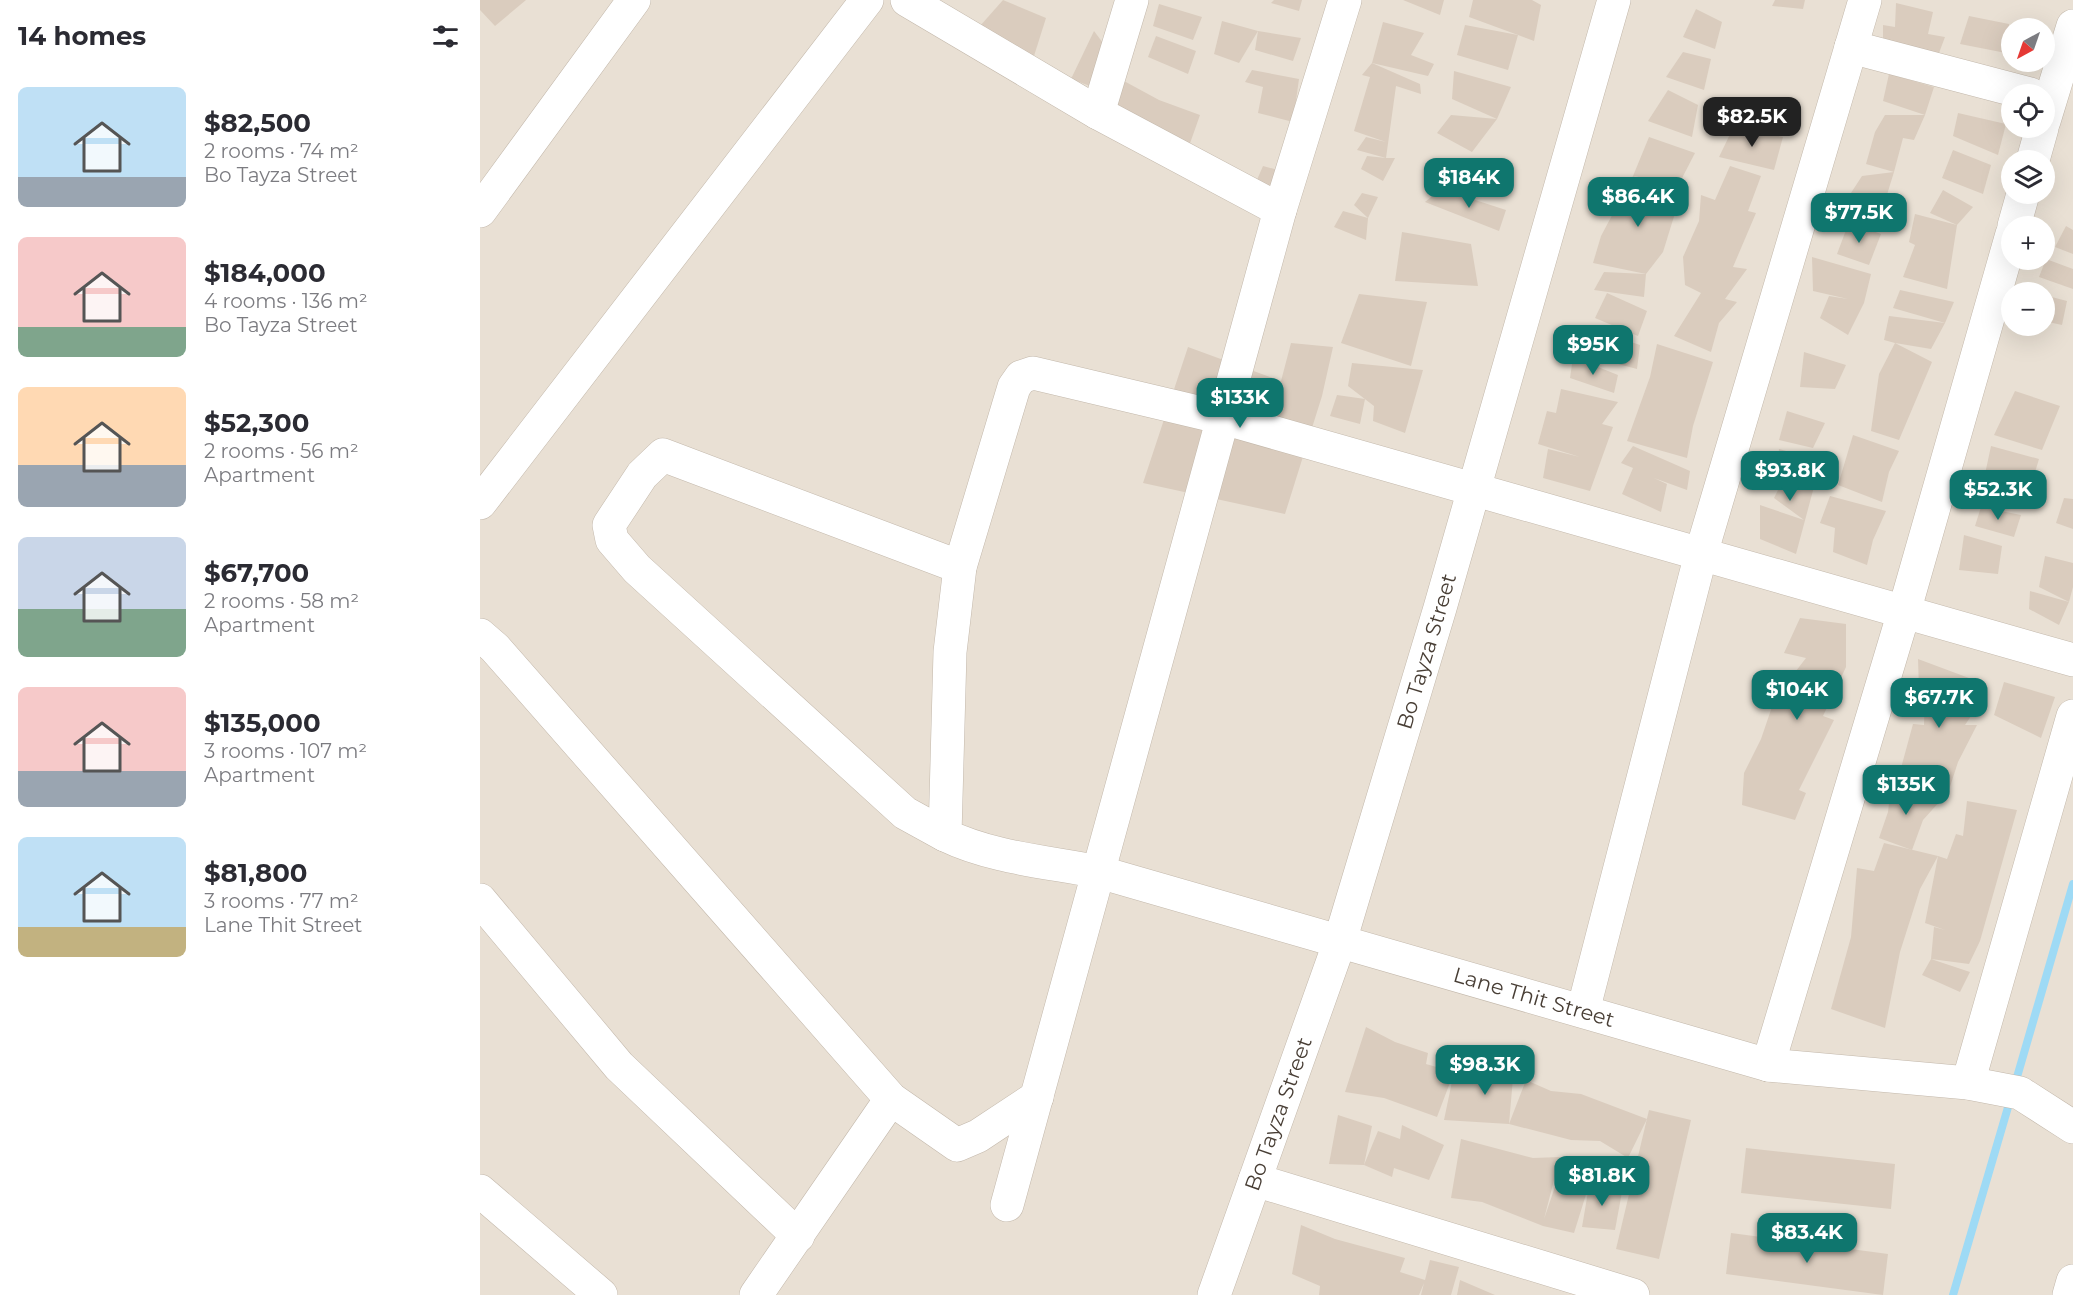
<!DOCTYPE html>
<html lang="en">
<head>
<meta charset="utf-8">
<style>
  :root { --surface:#fff; --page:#f7f7f7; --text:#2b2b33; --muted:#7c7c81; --accent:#0f766e }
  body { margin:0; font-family:Montserrat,sans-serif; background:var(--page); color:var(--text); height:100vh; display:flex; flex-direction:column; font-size:22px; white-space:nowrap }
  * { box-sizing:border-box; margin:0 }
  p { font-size:20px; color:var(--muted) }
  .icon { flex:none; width:33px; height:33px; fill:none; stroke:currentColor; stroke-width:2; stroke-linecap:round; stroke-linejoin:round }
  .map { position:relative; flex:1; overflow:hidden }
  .details { display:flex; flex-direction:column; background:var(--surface); width:480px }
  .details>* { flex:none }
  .needle { width:39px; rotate:220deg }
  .tools { position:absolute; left:1521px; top:18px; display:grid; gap:12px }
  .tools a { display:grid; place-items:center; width:54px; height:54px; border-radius:50%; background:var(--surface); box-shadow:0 6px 24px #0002; font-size:30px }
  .price { position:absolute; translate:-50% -51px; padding:0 14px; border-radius:12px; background:var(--accent); color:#fff; font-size:20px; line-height:39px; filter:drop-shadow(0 2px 3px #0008) }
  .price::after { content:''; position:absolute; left:50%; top:36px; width:18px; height:14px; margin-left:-9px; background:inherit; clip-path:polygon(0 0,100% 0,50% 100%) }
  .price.current { background:#222; color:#fff }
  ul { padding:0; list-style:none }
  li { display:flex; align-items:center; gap:18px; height:150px; padding:0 18px }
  li span { display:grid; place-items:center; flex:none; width:168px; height:120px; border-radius:9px; color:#555 }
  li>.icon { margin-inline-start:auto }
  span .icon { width:72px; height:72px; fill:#fffc; stroke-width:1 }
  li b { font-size:26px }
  h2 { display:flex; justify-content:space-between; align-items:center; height:72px; padding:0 18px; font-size:26px }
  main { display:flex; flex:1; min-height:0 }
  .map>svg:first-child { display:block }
  .residential { fill:#e9e0d4; fill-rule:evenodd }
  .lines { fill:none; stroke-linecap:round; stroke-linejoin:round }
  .stream { stroke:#9edaf5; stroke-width:8 }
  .building { fill:#daccbe }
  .minor-casing { stroke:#c3b8ab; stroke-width:34 }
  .minor { stroke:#fff; stroke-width:33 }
  .labels { text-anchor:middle; stroke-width:4.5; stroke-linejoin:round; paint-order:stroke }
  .street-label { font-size:21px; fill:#483e35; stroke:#fff }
</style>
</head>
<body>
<main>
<section class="details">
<h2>14 homes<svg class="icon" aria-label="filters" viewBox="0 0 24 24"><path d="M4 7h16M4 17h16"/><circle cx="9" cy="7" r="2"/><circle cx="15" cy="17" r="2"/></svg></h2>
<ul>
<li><span style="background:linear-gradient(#bfe0f5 75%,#9aa5b1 0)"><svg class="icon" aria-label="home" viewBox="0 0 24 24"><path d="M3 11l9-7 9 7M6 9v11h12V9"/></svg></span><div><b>$82,500</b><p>2 rooms · 74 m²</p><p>Bo Tayza Street</p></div></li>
<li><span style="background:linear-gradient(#f6c9c9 75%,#7fa58c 0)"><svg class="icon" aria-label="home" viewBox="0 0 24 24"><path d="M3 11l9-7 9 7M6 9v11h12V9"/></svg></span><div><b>$184,000</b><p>4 rooms · 136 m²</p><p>Bo Tayza Street</p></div></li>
<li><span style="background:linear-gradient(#ffd9b3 65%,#9aa5b1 0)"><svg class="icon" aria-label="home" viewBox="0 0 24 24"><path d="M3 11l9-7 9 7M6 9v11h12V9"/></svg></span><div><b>$52,300</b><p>2 rooms · 56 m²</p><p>Apartment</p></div></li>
<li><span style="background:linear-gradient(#c9d6e8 60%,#7fa58c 0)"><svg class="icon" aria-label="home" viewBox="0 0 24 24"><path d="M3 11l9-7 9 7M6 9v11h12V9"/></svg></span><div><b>$67,700</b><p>2 rooms · 58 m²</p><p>Apartment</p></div></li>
<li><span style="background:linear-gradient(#f6c9c9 70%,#9aa5b1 0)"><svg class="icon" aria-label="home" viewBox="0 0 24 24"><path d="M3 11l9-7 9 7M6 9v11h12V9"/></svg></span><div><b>$135,000</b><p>3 rooms · 107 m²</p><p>Apartment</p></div></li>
<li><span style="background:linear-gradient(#bfe0f5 75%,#c2b280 0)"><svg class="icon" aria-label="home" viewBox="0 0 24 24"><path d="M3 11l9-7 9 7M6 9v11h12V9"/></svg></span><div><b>$81,800</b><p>3 rooms · 77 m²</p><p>Lane Thit Street</p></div></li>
</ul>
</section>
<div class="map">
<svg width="1593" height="1295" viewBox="0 0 1593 1295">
  <rect width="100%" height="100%" fill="#f4efe6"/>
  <path class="residential" d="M0 0H1593V1295H0ZM1532 28H1564V62H1532ZM1532 94H1564V128H1532ZM1532 160H1564V194H1532ZM1532 226H1564V260H1532ZM1532 292H1564V326H1532Z"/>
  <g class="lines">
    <g class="stream">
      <polyline points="1535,1084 1593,884"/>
      <polyline points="1473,1295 1531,1097"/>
    </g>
  </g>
  <g class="building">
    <polygon points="0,0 46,0 15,26 0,10"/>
    <polygon points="523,0 566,18 554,56 500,26"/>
    <polygon points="794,0 822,0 819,11 791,3"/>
    <polygon points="923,0 964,0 960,15"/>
    <polygon points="993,0 1052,0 1061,5 1054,41 1038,35 1028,70 977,55 985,25 1038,35 989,17"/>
    <polygon points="1295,0 1325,0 1323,9 1292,6"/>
    <polygon points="1416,3 1453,12 1448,34 1465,37 1459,53 1403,46 1403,25 1415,27"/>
    <polygon points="679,4 722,17 713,40 673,26"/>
    <polygon points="1216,9 1242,22 1235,49 1203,37"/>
    <polygon points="1489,16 1529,24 1531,54 1480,44"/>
    <polygon points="742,21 778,31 759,63 734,54"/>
    <polygon points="903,22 944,33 931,55 954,64 948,76 892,63"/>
    <polygon points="614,31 626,47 610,86 591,79"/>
    <polygon points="778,31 821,38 813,61 775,50"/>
    <polygon points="676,36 716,51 708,74 668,57"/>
    <polygon points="1203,52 1231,59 1224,90 1186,77"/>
    <polygon points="892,63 940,84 941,94 916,86 906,158 915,158 903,181 881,169 887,156 906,158 877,150 886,137 906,142 874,131 890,77 882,75"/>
    <polygon points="772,70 819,79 813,122 778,113 783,87 765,82"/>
    <polygon points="974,71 1031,87 1017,119 992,152 957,133 971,115 1017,119 972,99"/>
    <polygon points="1409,74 1454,87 1445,115 1434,140 1423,138 1414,172 1401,214 1369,196 1382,176 1414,172 1386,164 1395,132 1405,115 1445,115 1403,101"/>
    <polygon points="644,81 679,100 720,115 708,149 634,104"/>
    <polygon points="1188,90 1218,105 1212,137 1168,121"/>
    <polygon points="1478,113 1526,124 1518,155 1473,136"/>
    <polygon points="1254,126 1303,137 1294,170 1239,157"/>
    <polygon points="1169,137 1215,153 1199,184 1153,176"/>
    <polygon points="1473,150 1511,165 1503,194 1462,178"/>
    <polygon points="783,166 798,170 792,190 776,182"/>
    <polygon points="1250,166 1281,176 1268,211 1276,213 1253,267 1267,269 1245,299 1257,302 1239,323 1231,352 1194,336 1221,293 1205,285 1203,257 1219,221 1221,195 1235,200"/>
    <polygon points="1153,176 1201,194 1183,252 1166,274 1113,263 1121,236"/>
    <polygon points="961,189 1026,210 1019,231 945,202"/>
    <polygon points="1463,190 1493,207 1477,225 1467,289 1423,277 1435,245 1429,242 1435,214 1477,225 1450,213"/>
    <polygon points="882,193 898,197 888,218 886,240 854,227 863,211 888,218 874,205"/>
    <polygon points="1369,222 1401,234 1389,265 1357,254"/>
    <polygon points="1586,226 1593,230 1593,254 1575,247"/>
    <polygon points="922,232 991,244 998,286 915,281"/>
    <polygon points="1332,257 1391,274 1384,303 1368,335 1340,318 1349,296 1368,299 1333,291"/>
    <polygon points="1566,259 1593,269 1593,289 1559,277"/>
    <polygon points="1124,272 1166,274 1164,297 1114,290"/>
    <polygon points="1420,290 1474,302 1465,323 1413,308"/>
    <polygon points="1127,293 1167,311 1158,336 1115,318"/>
    <polygon points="879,294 947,302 931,366 861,343"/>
    <polygon points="1564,295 1587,301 1582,325 1564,321"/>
    <polygon points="1409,316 1465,323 1451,349 1415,343 1452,362 1419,440 1391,431 1399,374 1415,343 1404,340"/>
    <polygon points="1101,325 1160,345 1157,369 1089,351"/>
    <polygon points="811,343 853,347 842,396 805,514 663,483 708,347 801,381"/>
    <polygon points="1177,344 1233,362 1213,426 1207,458 1147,441 1170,377"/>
    <polygon points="1324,352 1366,365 1355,389 1320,387"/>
    <polygon points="1093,357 1138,375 1134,393 1090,378"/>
    <polygon points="872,363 943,370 925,433 893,421 894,406 868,386"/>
    <polygon points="1081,389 1138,402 1122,424 1133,427 1110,491 1063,478 1068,449 1100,457 1058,444 1067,411 1076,413"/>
    <polygon points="1535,391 1580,406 1562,450 1514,435"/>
    <polygon points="857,395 885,399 880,424 850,416"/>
    <polygon points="1307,411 1345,423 1333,448 1299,440"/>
    <polygon points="1373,435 1419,451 1409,472 1402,502 1358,485"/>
    <polygon points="1153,446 1210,471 1207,490 1174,478 1187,484 1181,512 1142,494 1153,468 1141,463"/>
    <polygon points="1511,446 1559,459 1547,499 1502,488"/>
    <polygon points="1299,449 1346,462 1335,483 1316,554 1280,539 1280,505 1324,520 1294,498 1301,484 1335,483 1297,472"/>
    <polygon points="1350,496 1406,511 1393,540 1387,565 1353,552 1355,528 1340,523"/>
    <polygon points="1584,498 1593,499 1593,529 1576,523"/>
    <polygon points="1501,507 1541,515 1534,537 1495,526"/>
    <polygon points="1484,535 1522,546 1518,574 1479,570"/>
    <polygon points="1565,556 1593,563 1593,587 1589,602 1559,587"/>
    <polygon points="1550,591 1589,602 1579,625 1549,609"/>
    <polygon points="1320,618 1366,624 1366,667 1343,716 1354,720 1319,790 1326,793 1315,820 1262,805 1264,773 1281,739 1295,698 1326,658 1304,653"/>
    <polygon points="1438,659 1497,681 1487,708 1495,710 1485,725 1497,725 1478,762 1468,793 1418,779 1433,724 1444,725 1445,696 1484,707 1439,690"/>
    <polygon points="1524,682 1575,697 1561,738 1514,715"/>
    <polygon points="1411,785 1461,800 1443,820 1432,850 1399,838 1408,812"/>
    <polygon points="1487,801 1537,810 1500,941 1489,964 1451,959 1490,972 1480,992 1442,975 1451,959 1454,927 1465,930 1445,923 1458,856 1440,889 1420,952 1405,1028 1351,1009 1371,937 1377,868 1394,871 1404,843 1458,856 1467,859 1476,834 1483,836"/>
    <polygon points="886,1027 915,1042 948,1053 946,1064 974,1072 978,1054 1033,1078 1029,1124 1046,1080 1071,1091 1101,1094 1167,1119 1148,1158 1120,1141 1091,1140 1029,1124 964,1120 974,1072 957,1117 904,1098 865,1092"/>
    <polygon points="1169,1110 1211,1120 1179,1259 1136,1249"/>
    <polygon points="858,1115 892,1126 884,1165 898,1131 920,1139 922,1125 964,1145 949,1180 914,1168 912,1177 884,1165 849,1164"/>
    <polygon points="981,1139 1053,1158 1080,1157 1064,1219 1079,1175 1108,1188 1094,1233 1063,1226 1002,1202 971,1198"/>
    <polygon points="1266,1148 1415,1164 1411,1209 1261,1193"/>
    <polygon points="1110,1180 1142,1192 1135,1230 1102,1227"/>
    <polygon points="821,1225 855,1239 925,1258 920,1272 945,1280 950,1260 979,1267 971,1295 941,1295 944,1283 939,1295 839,1295 840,1286 812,1274"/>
    <polygon points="1251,1233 1408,1254 1403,1295 1246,1274"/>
    <polygon points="980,1280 1015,1295 977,1295"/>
  </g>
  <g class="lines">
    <defs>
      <g id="minor">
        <polyline points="427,0 618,113 800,210"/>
        <polyline points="1371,47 1550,94"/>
        <polyline points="618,113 652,0"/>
        <polyline points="1564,121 1593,26"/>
        <polyline points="1553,160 1562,128"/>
        <polyline points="0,211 154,0"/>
        <polyline points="1534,226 1543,194"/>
        <polyline points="0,503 387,0"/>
        <polyline points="0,635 15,648 411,1099 477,1145 498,1136 557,1097"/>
        <path id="s1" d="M1593 660 743 418 553 373 541 377 534 387 480 567 470 652 465 835C512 858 569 862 619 872L1288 1065 1488 1083 1540 1093 1593 1127"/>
        <polyline points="465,835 425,813 157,569 132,540 129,525 162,475 183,455 480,567"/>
        <polyline points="0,900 139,1066 318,1236"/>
        <polyline points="1103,1011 1221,554 1385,0"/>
        <polyline points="1288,1065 1424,612 1532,234"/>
        <polyline points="1488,1083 1593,716"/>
        <polyline points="775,1180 1153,1295"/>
        <polyline points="0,1191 121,1295"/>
        <polyline points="527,1205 800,210 865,0"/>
        <polyline points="276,1295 411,1099"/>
        <path id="s2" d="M734 1295 860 941 960 608 1134 0"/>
        <polyline points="1589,1295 1593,1281"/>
      </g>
    </defs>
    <use href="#minor" class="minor-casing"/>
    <use href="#minor" class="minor"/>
  </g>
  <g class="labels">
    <g class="street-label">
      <text dy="7" stroke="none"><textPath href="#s2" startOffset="678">Bo Tayza Street</textPath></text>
      <text dy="7" stroke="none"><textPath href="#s1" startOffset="2172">Lane Thit Street</textPath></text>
      <text dy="7" stroke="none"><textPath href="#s2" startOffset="192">Bo Tayza Street</textPath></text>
    </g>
  </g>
</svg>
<div class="tools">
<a><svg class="needle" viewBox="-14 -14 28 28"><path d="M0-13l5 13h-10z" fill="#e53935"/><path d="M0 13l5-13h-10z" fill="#7c7c81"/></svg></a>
<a><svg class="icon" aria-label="locate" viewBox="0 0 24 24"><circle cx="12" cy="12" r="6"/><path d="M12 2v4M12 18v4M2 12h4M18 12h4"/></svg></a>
<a><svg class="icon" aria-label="layers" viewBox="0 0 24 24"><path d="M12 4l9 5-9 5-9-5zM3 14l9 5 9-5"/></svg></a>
<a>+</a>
<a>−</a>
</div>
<b class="price current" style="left:1272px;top:148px">$82.5K</b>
<b class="price" style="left:989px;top:209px">$184K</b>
<b class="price" style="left:1158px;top:228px">$86.4K</b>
<b class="price" style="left:1379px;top:244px">$77.5K</b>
<b class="price" style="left:1113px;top:376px">$95K</b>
<b class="price" style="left:760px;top:429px">$133K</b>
<b class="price" style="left:1310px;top:502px">$93.8K</b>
<b class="price" style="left:1518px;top:521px">$52.3K</b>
<b class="price" style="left:1317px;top:721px">$104K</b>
<b class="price" style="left:1459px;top:729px">$67.7K</b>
<b class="price" style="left:1426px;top:816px">$135K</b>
<b class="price" style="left:1005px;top:1096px">$98.3K</b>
<b class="price" style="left:1122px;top:1207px">$81.8K</b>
<b class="price" style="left:1327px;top:1264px">$83.4K</b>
</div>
</main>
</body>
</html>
